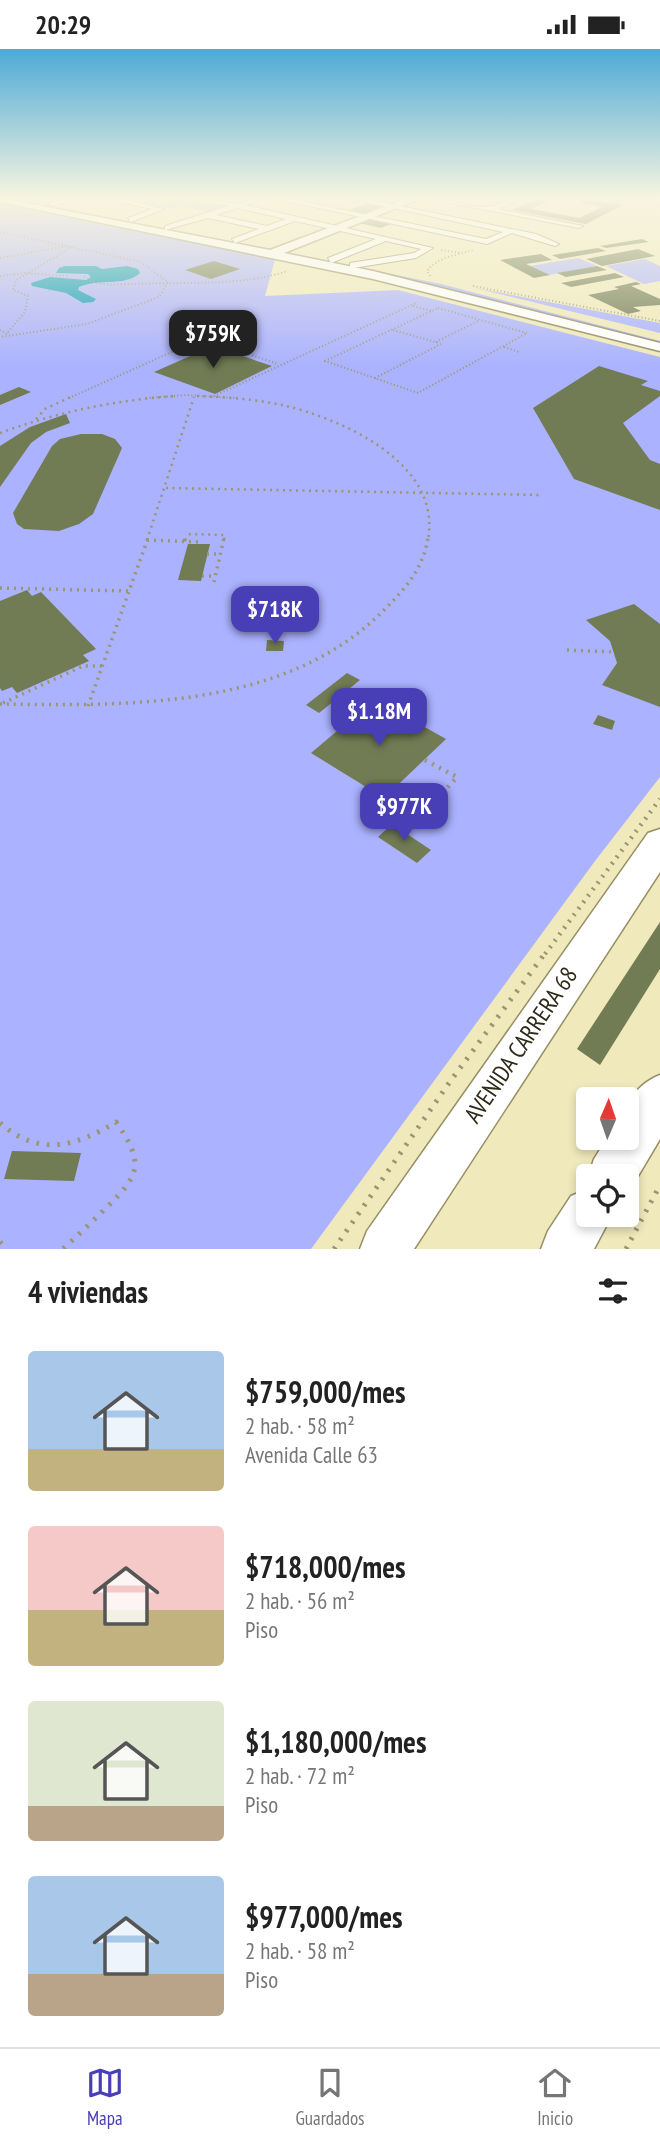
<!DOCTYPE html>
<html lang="es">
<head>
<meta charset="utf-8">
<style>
  :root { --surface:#fff; --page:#f2f2f2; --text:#222; --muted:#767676; --line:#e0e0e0; --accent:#483fb6 }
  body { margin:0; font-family:"PT Sans Narrow",sans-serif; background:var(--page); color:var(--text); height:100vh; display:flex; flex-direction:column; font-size:26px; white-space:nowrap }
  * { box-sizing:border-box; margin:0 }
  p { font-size:23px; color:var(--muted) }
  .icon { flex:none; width:38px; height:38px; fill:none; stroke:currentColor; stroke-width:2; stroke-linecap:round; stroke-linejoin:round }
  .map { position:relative; height:1200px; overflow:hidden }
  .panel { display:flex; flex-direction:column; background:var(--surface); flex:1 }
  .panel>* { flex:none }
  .needle { width:46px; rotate:2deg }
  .fabs { position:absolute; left:576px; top:1038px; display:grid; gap:14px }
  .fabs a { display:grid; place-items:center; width:63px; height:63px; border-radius:7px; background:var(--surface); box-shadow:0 4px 10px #0003; font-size:35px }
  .price { position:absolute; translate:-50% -60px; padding:0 16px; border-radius:14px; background:var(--accent); color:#fff; font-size:23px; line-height:46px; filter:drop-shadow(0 2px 4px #0008) }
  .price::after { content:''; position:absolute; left:50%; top:42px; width:21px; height:16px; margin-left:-10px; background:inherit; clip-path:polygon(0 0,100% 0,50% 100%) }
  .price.on { background:#222; color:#fff }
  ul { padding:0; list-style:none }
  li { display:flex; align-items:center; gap:21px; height:175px; padding:0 28px }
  li span { display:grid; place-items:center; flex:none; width:196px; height:140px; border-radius:7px; color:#555 }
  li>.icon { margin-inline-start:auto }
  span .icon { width:84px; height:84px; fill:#fffc; stroke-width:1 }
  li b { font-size:30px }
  h2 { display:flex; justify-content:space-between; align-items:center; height:84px; padding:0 28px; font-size:30px }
  .status { display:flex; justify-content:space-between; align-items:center; height:49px; padding:0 35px; background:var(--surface); direction:ltr }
  .status svg { height:19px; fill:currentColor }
  .dock { display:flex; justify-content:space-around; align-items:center; height:98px; border-top:2px solid var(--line); background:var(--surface); font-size:19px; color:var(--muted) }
  .dock a { display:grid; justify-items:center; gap:4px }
  .dock .on { color:var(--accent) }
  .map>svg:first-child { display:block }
  .green { fill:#abb2ff }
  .water { fill:#069abb }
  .building { fill:#727c54 }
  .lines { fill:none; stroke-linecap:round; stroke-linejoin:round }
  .street-casing { stroke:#958e63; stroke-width:2 }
  .secondary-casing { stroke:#958e63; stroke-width:3 }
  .primary-casing { stroke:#958e63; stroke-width:3 }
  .path-far4 { stroke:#9a9574; stroke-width:2; stroke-dasharray:1 2.5; stroke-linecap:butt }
  .path-far3 { stroke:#9a9574; stroke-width:2.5; stroke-dasharray:2 4.5; stroke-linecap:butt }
  .path-far2 { stroke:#9a9574; stroke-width:3.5; stroke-dasharray:2 5; stroke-linecap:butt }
  .path-far1 { stroke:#9a9574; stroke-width:4.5; stroke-dasharray:2 6; stroke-linecap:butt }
  .path { stroke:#9a9574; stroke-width:5; stroke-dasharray:2.5 8; stroke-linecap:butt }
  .street { fill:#fff; fill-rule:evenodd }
  .secondary { fill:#fff; fill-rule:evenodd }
  .primary { fill:#fff; fill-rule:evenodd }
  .labels { text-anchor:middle; stroke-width:5; stroke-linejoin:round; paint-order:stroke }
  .near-street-label { font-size:24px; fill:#2e2b19; stroke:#fff }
</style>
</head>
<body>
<div class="status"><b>20:29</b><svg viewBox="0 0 49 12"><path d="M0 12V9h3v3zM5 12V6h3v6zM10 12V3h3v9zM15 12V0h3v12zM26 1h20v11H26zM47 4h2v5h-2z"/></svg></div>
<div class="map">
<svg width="660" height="1200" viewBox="0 0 660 1200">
  <rect width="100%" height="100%" fill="#f0e9bb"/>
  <g class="green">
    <polygon points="122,149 188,149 224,157 206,163 181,157 172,160"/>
    <polygon points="0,155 275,210 265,247 398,241 660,308 660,728 595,812 311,1200 0,1200"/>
    <polygon points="287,204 441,235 660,292 660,295 284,206"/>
    <polygon points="578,209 597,217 549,226 530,217"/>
    <polygon points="645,210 660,217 660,232 644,235 606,217"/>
    <polygon points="475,239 660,274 660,284"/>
  </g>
  <path class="water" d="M65 217H96L102 220 127 217 138 220 140 224C125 238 99 229 79 238L78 241 96 250 93 253 83 254 66 244 32 237 31 234 50 228 86 231 91 228 88 225 56 224 59 219Z"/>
  <g class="building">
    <polygon points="540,149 556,149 531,160 579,169 602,158 578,153 586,150 623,156 586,175 512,161"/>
    <polygon points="368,154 383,157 361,165 347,162"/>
    <polygon points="369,170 381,173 391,175 381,179 359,174"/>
    <polygon points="642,190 649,193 606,199 600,197"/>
    <polygon points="598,199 606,202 560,210 552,206"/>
    <polygon points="638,200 655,207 602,217 586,210"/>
    <polygon points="541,205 552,211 526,215 550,226 534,229 500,211"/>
    <polygon points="214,212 240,220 211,230 185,221"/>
    <polygon points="597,217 607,221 566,228 557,224"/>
    <polygon points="615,224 624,228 571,238 561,234"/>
    <polygon points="636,233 641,235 631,237 660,250 660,256 633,258 641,262 628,265 588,246 619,240 614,238"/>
    <polygon points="213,297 272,317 215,345 154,323"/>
    <polygon points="599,317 648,332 641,336 660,342 660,347 623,374 650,411 660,415 660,461 574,430 533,359"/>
    <polygon points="19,338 31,343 0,356 0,346"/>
    <polygon points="66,365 70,374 46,383 31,394 0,438 0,397 30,378"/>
    <polygon points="81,385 102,385 115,390 122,399 93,465 79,475 59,482 24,480 17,475 13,464 52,397 60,390"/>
    <polygon points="188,495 210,495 201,532 178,531"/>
    <polygon points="27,541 32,547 41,543 96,600 83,606 89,612 17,644 12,638 2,642 0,639 0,552"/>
    <polygon points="634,555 660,575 660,658 602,636 617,614 610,592 586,571"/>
    <polygon points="267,591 284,592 283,602 266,602"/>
    <polygon points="347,624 360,631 319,664 306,656"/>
    <polygon points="375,650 446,690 384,749 311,704"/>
    <polygon points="598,666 615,672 612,681 593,675"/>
    <polygon points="392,775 431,801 417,814 378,788"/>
    <polygon points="660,873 660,920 600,1016 577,1000"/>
    <polygon points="12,1102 81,1104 74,1132 4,1130"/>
  </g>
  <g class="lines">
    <defs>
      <g id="street">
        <polygon points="16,149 25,149 21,151"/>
        <polygon points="68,149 80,149 52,157 48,155"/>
        <polygon points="105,149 118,149 164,160 131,173 128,169 152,160"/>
        <path d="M198 149 236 155 264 149 245 156 433 199 416 209 353 219 350 218V214L414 204 421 200 386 192 331 214 328 209 376 190 295 172 235 194 232 190 259 180 208 169 165 181V177L228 157ZM237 159 286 170 267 177 216 166Z"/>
        <polygon points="272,149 285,149 486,190 503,183 347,149 361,149 536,185 559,195 555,197 512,184 487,195"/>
        <path d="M425 149C446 148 467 159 488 158 499 157 508 149 520 149L498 160 583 177 579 179Z"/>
      </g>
      <polygon id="secondary" points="0,149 270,201 408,149 422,149 284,204 373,222 660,294 660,302 373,230 0,153"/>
      <g id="primary">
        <polygon points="660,780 660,823 414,1200 360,1200 367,1182 648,784"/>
        <path d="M660 1026V1090L628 1144 626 1127 588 1128 594 1110 608 1088H626C626 1059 630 1038 660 1026Z"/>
        <polygon points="588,1140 588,1166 612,1166 594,1200 541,1200 548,1182 571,1147"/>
      </g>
    </defs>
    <use href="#street" class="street-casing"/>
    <use href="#secondary" class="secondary-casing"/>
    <use href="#primary" class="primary-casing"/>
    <g class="path-far4">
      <polyline points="0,183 141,213 168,233 159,248 87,275 0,288"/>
      <polyline points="441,201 461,204"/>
      <polyline points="0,209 69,197"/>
      <polyline points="0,227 25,224 68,227"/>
      <path d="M430 227 427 222C437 208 457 206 473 201"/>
      <path d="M84 228 96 234 113 236C172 231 231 240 288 222"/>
      <polyline points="473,237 660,272"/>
      <polyline points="413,257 432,262"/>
      <polygon points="438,259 527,284 418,344 325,312"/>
      <polyline points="0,281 7,285"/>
      <polyline points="393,281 439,294"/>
      <polyline points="8,283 25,263 28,247 13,241 16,231 74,197"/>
      <polyline points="436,293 478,272"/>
      <polyline points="219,295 278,315"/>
      <polyline points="504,298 519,303"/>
      <polyline points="375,329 441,295"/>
      <polyline points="214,347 416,254"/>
      <polyline points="69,349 185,297 202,294 243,294"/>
      <polyline points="146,349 186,346 235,349"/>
    </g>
    <g class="path-far3">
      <path d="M197 347C225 348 254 350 282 356 343 370 442 414 428 491"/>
      <polyline points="36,370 45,360 73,347"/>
      <path d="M0 384C58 363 115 351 177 347"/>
      <polyline points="166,439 540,446"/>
      <polyline points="147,491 152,491"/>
      <polyline points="147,491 194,348"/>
      <polyline points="185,491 190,485 225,486 224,491"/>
    </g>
    <g class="path-far2">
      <polyline points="147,491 200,493"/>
      <polyline points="184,492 186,489"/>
      <polyline points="207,505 220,505"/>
      <polyline points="202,527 216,527"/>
      <polyline points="214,533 224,489"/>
      <polyline points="0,539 128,542"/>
      <polyline points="567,601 614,603"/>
      <polyline points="332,653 356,666"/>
      <polyline points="3,654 83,617 102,617"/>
      <path d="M0 655C129 657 287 660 384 561 405 540 423 520 428 489"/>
      <polyline points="88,657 148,489"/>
    </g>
    <g class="path-far1">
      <polyline points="425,711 457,728 441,746"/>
      <polyline points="545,905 660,750"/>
    </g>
    <g class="path">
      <path d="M0 1074C39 1108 75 1098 116 1073 144 1113 141 1125 107 1158 93 1172 78 1186 63 1200"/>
      <polyline points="0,1193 6,1200"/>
      <polyline points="334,1200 449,1034 546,903"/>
      <polyline points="626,1200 660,1136"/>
    </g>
    <use href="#street" class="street"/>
    <use href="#secondary" class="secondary"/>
    <use href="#primary" class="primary"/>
  </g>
  <linearGradient id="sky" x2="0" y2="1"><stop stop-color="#4daad6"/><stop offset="0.47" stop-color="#f8f5e0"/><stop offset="1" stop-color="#f8f5e0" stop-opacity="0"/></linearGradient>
  <rect width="660" height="317" fill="url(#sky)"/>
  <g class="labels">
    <g class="near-street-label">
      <text transform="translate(521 996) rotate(-56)" y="8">AVENIDA CARRERA 68</text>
    </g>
  </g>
</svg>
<div class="fabs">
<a><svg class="needle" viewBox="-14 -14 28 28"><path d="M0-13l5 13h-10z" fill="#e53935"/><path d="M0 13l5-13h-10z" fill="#767676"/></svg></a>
<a><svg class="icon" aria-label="locate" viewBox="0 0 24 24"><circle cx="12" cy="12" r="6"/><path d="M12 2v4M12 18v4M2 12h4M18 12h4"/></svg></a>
</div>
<b class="price on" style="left:213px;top:321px">$759K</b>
<b class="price" style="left:275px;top:597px">$718K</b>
<b class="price" style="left:379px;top:699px">$1.18M</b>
<b class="price" style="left:404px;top:794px">$977K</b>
</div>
<section class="panel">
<h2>4 viviendas<svg class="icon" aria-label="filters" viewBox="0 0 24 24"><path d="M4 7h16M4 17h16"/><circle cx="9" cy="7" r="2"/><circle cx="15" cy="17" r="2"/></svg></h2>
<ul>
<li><span style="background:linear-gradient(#a9c7e8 70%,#c2b280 0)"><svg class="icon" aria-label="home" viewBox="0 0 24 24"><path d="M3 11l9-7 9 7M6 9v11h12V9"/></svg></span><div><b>$759,000/mes</b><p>2 hab. · 58 m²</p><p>Avenida Calle 63</p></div></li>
<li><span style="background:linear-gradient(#f6c9c9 60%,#c2b280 0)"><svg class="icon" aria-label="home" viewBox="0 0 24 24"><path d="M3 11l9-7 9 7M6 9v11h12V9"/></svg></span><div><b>$718,000/mes</b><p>2 hab. · 56 m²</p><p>Piso</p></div></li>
<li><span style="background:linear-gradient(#dfe7d0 75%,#b9a48a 0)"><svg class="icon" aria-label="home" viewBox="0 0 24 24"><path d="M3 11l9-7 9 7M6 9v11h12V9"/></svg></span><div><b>$1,180,000/mes</b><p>2 hab. · 72 m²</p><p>Piso</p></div></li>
<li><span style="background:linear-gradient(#a9c7e8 70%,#b9a48a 0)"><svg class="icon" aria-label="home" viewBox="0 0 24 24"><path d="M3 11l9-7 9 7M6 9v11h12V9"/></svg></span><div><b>$977,000/mes</b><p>2 hab. · 58 m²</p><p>Piso</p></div></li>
</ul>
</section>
<nav class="dock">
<a class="on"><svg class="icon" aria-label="map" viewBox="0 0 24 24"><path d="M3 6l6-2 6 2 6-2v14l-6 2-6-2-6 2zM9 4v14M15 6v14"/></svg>Mapa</a>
<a><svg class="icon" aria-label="saved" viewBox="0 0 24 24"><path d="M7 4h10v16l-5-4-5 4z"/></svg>Guardados</a>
<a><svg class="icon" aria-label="home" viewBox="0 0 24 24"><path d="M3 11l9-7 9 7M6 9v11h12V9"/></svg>Inicio</a>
</nav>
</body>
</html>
